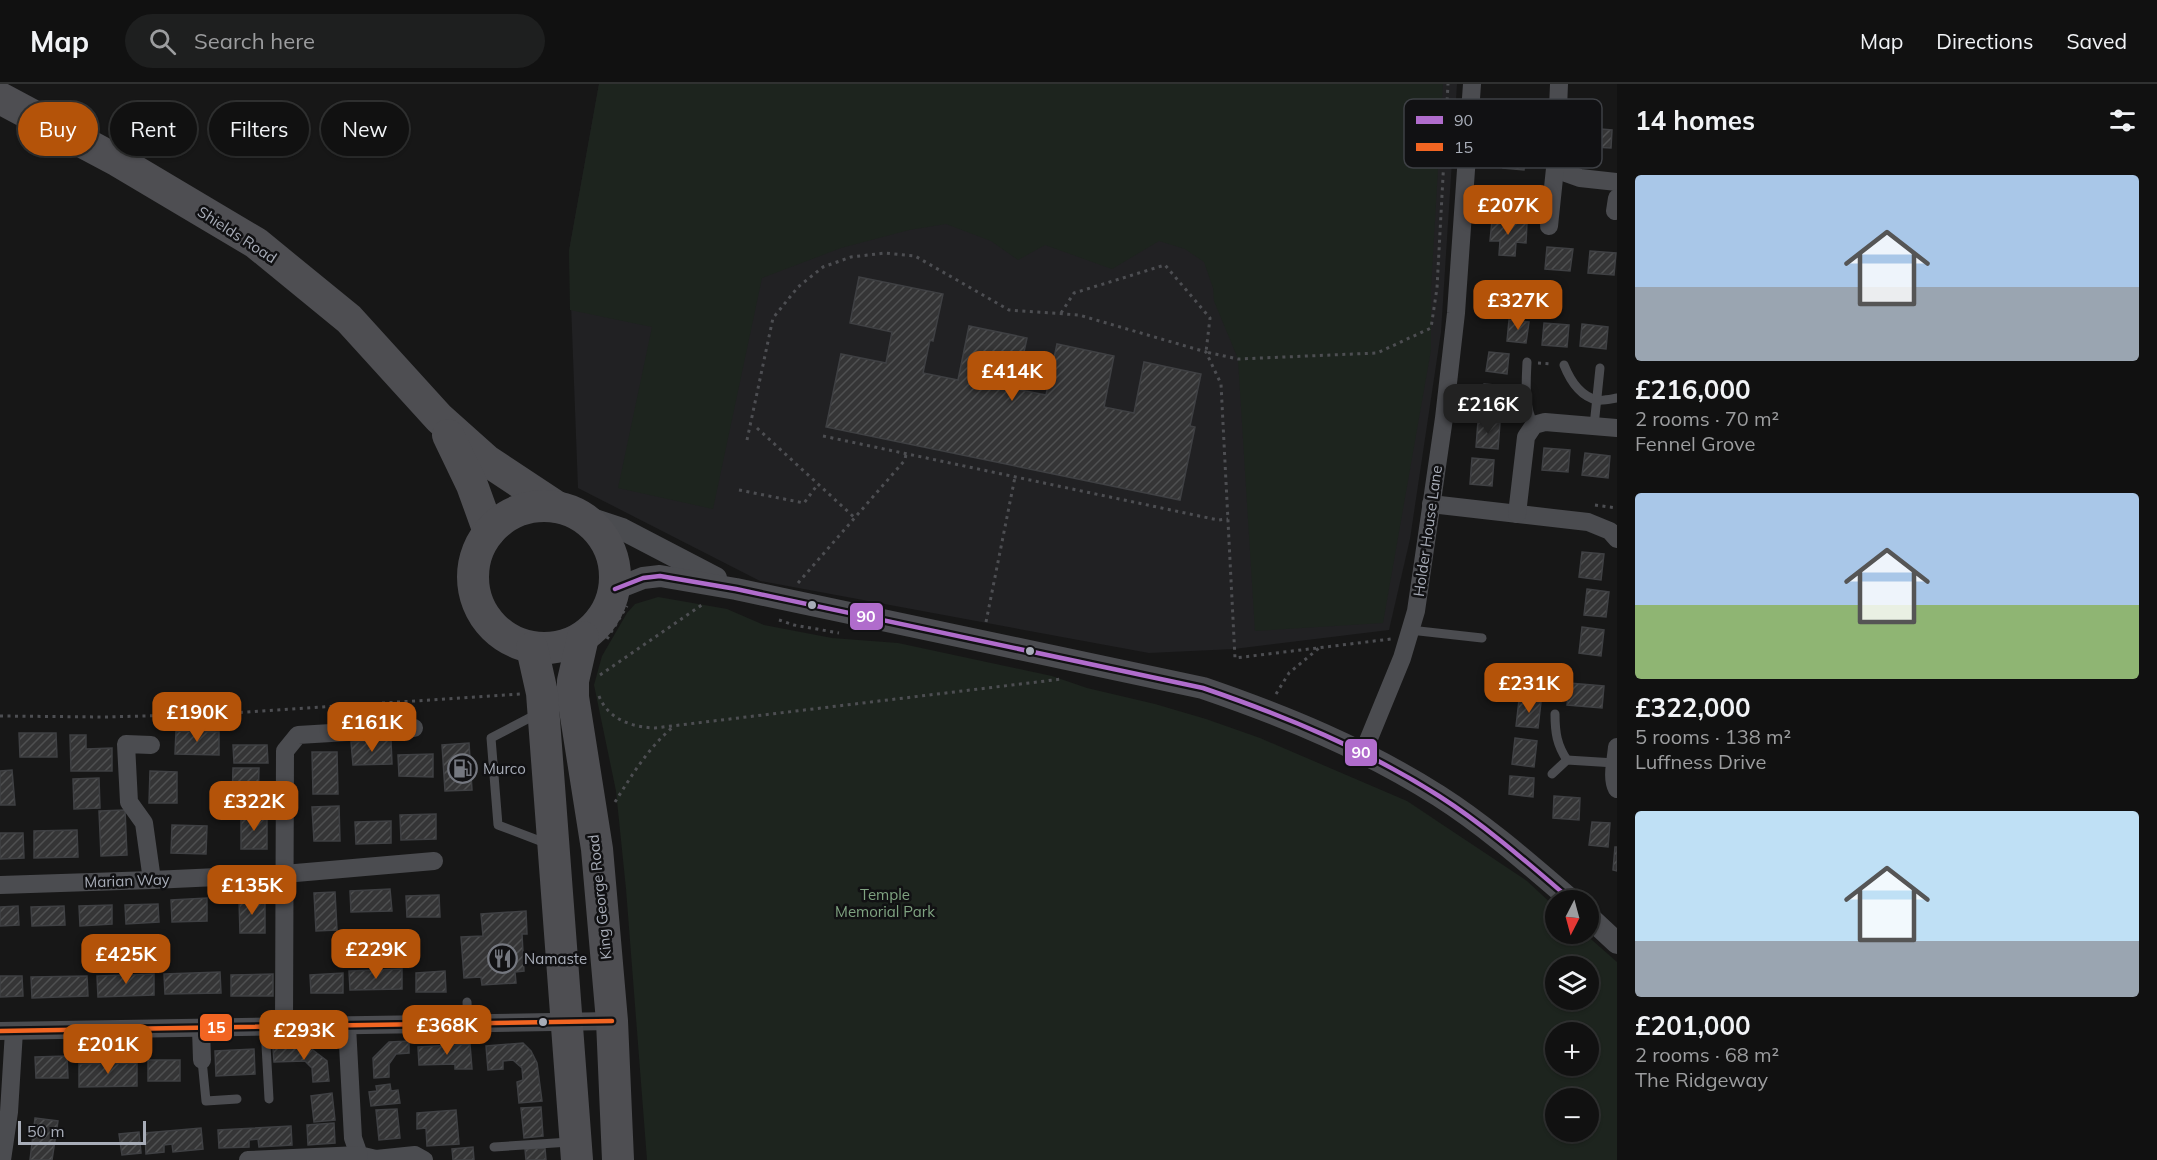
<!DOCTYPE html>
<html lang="en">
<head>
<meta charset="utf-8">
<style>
  :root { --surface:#111; --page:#1e1f1f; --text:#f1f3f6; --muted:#9c9d9f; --line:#303131; --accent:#b45309 }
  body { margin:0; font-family:Mulish,sans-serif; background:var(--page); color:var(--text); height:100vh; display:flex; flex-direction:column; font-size:22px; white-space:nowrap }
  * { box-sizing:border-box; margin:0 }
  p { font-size:20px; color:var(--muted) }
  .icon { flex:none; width:33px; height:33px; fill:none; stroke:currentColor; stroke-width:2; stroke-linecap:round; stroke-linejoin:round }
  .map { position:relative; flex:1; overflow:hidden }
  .sheet { display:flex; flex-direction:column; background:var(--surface); width:540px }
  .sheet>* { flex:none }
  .hud { position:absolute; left:18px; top:18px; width:570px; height:54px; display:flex; gap:12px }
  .needle { width:39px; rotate:186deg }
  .buttons { position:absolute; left:1545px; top:806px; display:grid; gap:12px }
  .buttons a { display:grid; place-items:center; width:54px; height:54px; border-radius:50%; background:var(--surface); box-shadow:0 2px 4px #0004,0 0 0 2px var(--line); font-size:30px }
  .scale { position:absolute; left:18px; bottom:15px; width:128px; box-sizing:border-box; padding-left:6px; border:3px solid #a8adb8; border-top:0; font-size:16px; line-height:21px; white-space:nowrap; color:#a8adb8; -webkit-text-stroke:4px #111113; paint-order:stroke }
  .price { position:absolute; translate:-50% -51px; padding:0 14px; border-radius:12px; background:var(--accent); color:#fff; font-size:20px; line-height:39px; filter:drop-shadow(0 2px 3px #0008) }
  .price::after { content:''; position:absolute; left:50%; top:36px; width:18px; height:14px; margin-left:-9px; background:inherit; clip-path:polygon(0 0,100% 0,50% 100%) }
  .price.current { background:#222; color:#fff }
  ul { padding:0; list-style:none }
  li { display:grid; align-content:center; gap:12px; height:318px; padding:0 18px }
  li span { display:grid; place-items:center; height:186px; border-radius:6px; color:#555 }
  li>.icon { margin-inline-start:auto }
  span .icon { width:108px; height:108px; fill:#fffc; stroke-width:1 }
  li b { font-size:26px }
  h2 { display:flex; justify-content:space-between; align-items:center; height:72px; padding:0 18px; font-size:26px }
  .tag { padding:0 21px; border-radius:27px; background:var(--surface); box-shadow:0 2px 4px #0004,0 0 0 2px var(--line); font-size:21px; line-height:54px }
  .tag.current { background:var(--accent); color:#fff }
  header { display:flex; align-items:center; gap:36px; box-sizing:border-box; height:84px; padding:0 30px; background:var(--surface); border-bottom:2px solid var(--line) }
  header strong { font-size:28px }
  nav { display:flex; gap:33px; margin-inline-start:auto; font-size:21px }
  .search { width:420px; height:54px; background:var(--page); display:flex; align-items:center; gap:15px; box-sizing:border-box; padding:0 21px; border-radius:33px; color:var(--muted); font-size:22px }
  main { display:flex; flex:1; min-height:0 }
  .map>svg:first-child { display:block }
  .built { fill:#212123 }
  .green { fill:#1d241e; fill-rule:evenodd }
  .building { fill:url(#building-hatch); stroke:#3f4043; stroke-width:1.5 }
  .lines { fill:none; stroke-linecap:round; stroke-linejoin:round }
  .path { stroke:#4d4e52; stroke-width:3; stroke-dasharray:3 4.5; stroke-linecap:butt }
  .service { stroke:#4b4c50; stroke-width:9 }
  .minor { stroke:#4b4c50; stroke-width:18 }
  .tertiary { stroke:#4b4c50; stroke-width:22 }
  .trunk { stroke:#4e4e52; stroke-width:32 }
  .bus-1-casing { stroke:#111113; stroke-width:9 }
  .bus-2-casing { stroke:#111113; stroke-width:9 }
  .bus-1 { stroke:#b06ccc; stroke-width:4.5 }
  .bus-2 { stroke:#f26522; stroke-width:4.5 }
  .bus-dot { fill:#a8adb8; stroke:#111113; stroke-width:2 }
  .labels { text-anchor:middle; stroke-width:5; stroke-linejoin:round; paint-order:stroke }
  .street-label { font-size:15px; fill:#a8adb8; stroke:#111113 }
  .poi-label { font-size:15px; fill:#a8adb8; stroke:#111113; text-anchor:start }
  .park-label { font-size:15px; fill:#7fa381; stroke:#111113 }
  .key { fill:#111113; stroke:#3e4045; stroke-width:1.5 }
  .key-label { font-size:16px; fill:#a8adb8 }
  .line-badge { stroke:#111113; stroke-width:2 }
  .badge-label { font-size:16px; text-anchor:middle; font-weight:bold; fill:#fff }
</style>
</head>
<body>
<header>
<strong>Map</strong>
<div class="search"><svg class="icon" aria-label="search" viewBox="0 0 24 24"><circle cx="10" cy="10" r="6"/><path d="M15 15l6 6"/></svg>Search here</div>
<nav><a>Map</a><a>Directions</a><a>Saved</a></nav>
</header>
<main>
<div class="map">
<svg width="1617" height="1076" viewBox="0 0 1617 1076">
  <defs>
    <pattern id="building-hatch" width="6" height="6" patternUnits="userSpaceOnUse" patternTransform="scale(1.5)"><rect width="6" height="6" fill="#353536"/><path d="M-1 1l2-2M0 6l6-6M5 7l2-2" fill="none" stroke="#4f5051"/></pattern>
  </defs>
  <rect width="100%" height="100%" fill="#171717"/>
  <polygon class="built" points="599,0 1457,0 1441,248 1410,455 1389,546 1234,565 1149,569 760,497 578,404 569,167"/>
  <g class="green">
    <polygon points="599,0 1443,0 1431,205 1431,266 1383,539 1255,547 1238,275 1214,217 1213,204 1204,178 1185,165 1159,157 1112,185 1045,161 1018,176 991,157 946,140 909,146 841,164 762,194 713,425 618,404 652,243 570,226 569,167"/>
    <path d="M658 513 727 525 764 541 832 554 898 559 1052 592 1087 604 1155 620 1206 635 1260 654 1407 717 1527 797 1555 823 1556 849H1584L1617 878V1076H647L626 805 616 707 594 601 602 572 627 529 635 520ZM1556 882H1588V915H1556ZM1556 948H1588V981H1556ZM1556 1014H1588V1047H1556Z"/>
  </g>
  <g class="building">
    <polygon points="1577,43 1612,46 1611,64 1575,62"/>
    <polygon points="1504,58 1526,60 1524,86 1503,84"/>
    <polygon points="1508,102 1530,103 1529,129 1506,127"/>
    <polygon points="1492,136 1527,139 1526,159 1516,158 1515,172 1499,171 1500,157 1490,157"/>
    <polygon points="1547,163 1573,165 1570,187 1545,185"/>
    <polygon points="1590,167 1616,169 1614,191 1588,189"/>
    <polygon points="859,193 943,210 933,257 930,256 923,289 958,296 969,242 1027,254 1016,305 1046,311 1057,260 1114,272 1104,323 1134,329 1144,278 1201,290 1190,342 1195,343 1180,416 826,343 841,270 886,279 892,248 850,239"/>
    <polygon points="1509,236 1529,238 1526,259 1507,257"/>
    <polygon points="1544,239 1569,241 1567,263 1542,261"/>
    <polygon points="1582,240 1608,243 1606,265 1580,262"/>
    <polygon points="1489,268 1509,270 1507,290 1486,287"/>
    <polygon points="1484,300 1506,302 1504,328 1482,326"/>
    <polygon points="1478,337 1500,339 1498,365 1476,363"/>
    <polygon points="1544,364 1570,366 1568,388 1542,386"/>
    <polygon points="1585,369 1610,372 1608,394 1582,391"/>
    <polygon points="1472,374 1494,376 1492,402 1470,400"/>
    <polygon points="1582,468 1604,470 1601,496 1579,493"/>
    <polygon points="1587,505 1609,508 1606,533 1584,531"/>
    <polygon points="1582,543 1604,546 1601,572 1579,569"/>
    <polygon points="1569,599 1604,602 1602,624 1567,621"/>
    <polygon points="1519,616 1541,618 1538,644 1516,642"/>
    <polygon points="176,647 219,648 219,671 175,670"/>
    <polygon points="19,649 56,649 57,673 20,673"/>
    <polygon points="70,651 86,651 86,665 112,664 112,687 71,687"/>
    <polygon points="1515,654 1537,657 1534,683 1512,680"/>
    <polygon points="391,656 392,680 353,681 351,658"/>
    <polygon points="469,659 472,706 445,707 442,661"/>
    <polygon points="233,661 267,661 268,679 234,679"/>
    <polygon points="312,668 337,668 338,710 313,710"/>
    <polygon points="433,670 433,693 399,692 398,671"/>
    <polygon points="233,684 259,684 258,720 232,719"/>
    <polygon points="12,686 15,721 0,721 0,687"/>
    <polygon points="150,687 177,688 177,719 149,719"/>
    <polygon points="1510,692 1534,694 1533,713 1509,710"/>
    <polygon points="99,694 100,724 74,725 73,695"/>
    <polygon points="1554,712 1580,714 1579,736 1553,734"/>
    <polygon points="339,722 340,757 314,757 312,723"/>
    <polygon points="125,726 127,771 101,772 99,727"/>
    <polygon points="436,730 436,755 401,756 400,731"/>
    <rect x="241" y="731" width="26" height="34"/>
    <polygon points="391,737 391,759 356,760 355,738"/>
    <polygon points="1592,738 1610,739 1608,763 1589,761"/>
    <polygon points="172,741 207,742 206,770 171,769"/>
    <polygon points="77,746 78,773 34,774 34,747"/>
    <polygon points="0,749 23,749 24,774 0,775"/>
    <polygon points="1615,763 1617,763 1617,787 1613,786"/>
    <polygon points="390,805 392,827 351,828 350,807"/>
    <polygon points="335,808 337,846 316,847 314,809"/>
    <polygon points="439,811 440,833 407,833 406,812"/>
    <polygon points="207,814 207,837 172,838 171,816"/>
    <polygon points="265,815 265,849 240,849 239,816"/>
    <polygon points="158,820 159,838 126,840 125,821"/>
    <polygon points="112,821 112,840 80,842 79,822"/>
    <polygon points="18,822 19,841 0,842 0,823"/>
    <polygon points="64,822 65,841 32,842 31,823"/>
    <polygon points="526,827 527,850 522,850 524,887 515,888 516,899 482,901 481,893 464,894 461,853 483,852 481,830"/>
    <polygon points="402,885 402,905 350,906 349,887"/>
    <polygon points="445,887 446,908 416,908 416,889"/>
    <polygon points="220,888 221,909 165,910 164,890"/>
    <polygon points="343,889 343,909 311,909 310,891"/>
    <polygon points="154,890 154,911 98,913 97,892"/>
    <polygon points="273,890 273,912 231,912 231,891"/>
    <polygon points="0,892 22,892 23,912 0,913"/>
    <polygon points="87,892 88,912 32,914 31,893"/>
    <polygon points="409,957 409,969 396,970 389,980 389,993 374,994 373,974 389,958"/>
    <polygon points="523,959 531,967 537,979 542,1017 519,1019 517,998 523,996 522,984 513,976 503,977 503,985 488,986 486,962"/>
    <polygon points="470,960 472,985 455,985 455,980 419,981 418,963"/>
    <polygon points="309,963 327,977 329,997 313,998 312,984 305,977 274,978 273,964"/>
    <polygon points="254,965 255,990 216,992 215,967"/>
    <polygon points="67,972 68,994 36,994 35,973"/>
    <rect x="148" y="976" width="32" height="21"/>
    <polygon points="137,979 137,1002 79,1003 79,980"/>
    <polygon points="390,1000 391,1007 398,1006 400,1019 371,1022 369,1008 377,1007 376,1002"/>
    <polygon points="332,1009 335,1036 314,1038 311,1012"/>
    <polygon points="541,1023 543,1052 524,1054 521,1024"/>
    <polygon points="397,1025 400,1054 379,1056 376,1026"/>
    <polygon points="456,1026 459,1060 427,1062 426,1044 417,1045 417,1029"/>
    <polygon points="35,1034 58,1037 52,1076 30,1076"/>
    <polygon points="334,1039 335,1059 308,1061 307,1041"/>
    <polygon points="291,1042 292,1061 259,1063 258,1055 249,1056 249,1063 219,1064 218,1046"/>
    <polygon points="201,1044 203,1065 173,1068 172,1060 164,1061 164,1068 146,1070 145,1049"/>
    <polygon points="139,1048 141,1069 122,1071 119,1050"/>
    <polygon points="473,1063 474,1076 453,1076 452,1065"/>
    <polygon points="545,1064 546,1076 526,1076 525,1065"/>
  </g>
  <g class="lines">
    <g class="path">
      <polyline points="1061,229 1074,209 1165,181 1210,234 1206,268 1238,275 1377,269 1431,244 1437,204 1448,0"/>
      <polyline points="1538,279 1552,280"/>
      <polyline points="757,344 855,434"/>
      <polyline points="823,352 1218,436 1228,435"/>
      <polyline points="747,356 773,234 798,203 823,183 851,173 885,169 915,172 1009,226 1079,231 1206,268 1221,300 1235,574 1391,555"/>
      <polyline points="739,406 804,419 818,400"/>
      <polyline points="1595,421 1617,424"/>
      <polyline points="798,499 905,376 906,370"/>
      <polyline points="779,536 794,541 839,549"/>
      <polyline points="986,538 1015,393"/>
      <polyline points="607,555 627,522"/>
      <polyline points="600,591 703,520"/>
      <polyline points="1276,610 1289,589 1319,564"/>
      <path d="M599 612C608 635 631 643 655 644L1062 595"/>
      <polyline points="0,632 106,633 217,630 520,610"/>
      <path d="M615 718C632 691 648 664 673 643"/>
    </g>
    <g class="service">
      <path d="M1527 278C1526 299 1524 322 1534 341"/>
      <path d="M1564 281C1570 296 1579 312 1597 316 1603 317 1611 315 1617 314"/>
      <polyline points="1594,342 1600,284"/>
      <polyline points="1410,546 1482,554"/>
      <polyline points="537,630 491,654 498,741 548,760"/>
      <path d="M1555 630C1555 649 1557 661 1567 676"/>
      <polyline points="1552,690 1567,676 1615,679"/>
      <polyline points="467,918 468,941"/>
      <polyline points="265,943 269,1015"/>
      <polyline points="202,976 206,1017 237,1015"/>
      <polyline points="494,1063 570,1058"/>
    </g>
    <g class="minor">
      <polyline points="1559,0 1556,75 1566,89 1580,94 1617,98"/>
      <polyline points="1615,127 1617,114"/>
      <polyline points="1549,142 1556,75"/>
      <polyline points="1431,420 1588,438 1610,447 1617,455"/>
      <polyline points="1517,430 1526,353 1534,341 1545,338 1617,344"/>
      <polyline points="151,661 126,660 129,718 144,739 152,796"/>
      <path d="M1617 663C1616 676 1611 694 1617 705"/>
      <polyline points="1363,669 1402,574 1416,527 1444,334 1456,229 1472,0"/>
      <polyline points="0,801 152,796 284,790 434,777"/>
      <polyline points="347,942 353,1054 359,1071 376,1075 415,1071 424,1076"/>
      <polyline points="284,943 285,667 298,651 414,644"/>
      <polyline points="201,945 202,976"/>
      <polyline points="0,947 612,937"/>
      <polyline points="2,1076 9,1028 14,947"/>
      <polyline points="248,1076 359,1071"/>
    </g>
    <g class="tertiary">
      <polyline points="580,431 622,445 716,494"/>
      <path d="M615 505 643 494 660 492 736 505 1203 604C1285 632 1365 665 1439 712 1486 742 1529 780 1571 816"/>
      <polyline points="1588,832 1617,859"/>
    </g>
    <g class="trunk">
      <polyline points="0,14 118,77 256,159 349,235 439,334 486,376 557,423"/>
      <polyline points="448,351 472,401 489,448"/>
      <circle cx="544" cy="493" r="71"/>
      <polyline points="583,553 573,597 573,613 597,765 612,937 618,1076"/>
      <polyline points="532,564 542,609 577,1076"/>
    </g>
    <defs>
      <path id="bus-1" d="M615 505 643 494 660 492 736 505 1203 604C1285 632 1365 665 1439 712 1486 742 1529 780 1571 816"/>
      <polyline id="bus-2" points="0,947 612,937"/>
    </defs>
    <use href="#bus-1" class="bus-1-casing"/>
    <use href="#bus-2" class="bus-2-casing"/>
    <use href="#bus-1" class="bus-1"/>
    <use href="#bus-2" class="bus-2"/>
  </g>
  <defs>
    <symbol id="fuel-ring" viewBox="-11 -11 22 22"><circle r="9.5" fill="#111113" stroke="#757880" stroke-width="1.5"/><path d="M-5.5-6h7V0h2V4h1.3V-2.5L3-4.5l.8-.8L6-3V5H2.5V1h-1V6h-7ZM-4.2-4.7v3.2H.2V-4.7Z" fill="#757880"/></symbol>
    <symbol id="restaurant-ring" viewBox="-11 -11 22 22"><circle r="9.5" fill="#111113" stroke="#757880" stroke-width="1.5"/><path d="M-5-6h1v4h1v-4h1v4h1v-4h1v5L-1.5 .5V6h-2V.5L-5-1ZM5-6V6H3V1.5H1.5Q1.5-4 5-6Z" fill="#757880"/></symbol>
  </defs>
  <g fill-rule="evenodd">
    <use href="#fuel-ring" x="446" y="668" width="33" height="33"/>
    <use href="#restaurant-ring" x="486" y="858" width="33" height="33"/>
  </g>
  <g class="bus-dot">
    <circle cx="812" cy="521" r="5"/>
    <circle cx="1030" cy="567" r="5"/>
    <circle cx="543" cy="938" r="5"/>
  </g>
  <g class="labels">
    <g class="street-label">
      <text transform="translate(237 151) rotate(33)" y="5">Shields Road</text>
      <text transform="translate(1428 447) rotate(-82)" y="5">Holder House Lane</text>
      <text transform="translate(127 797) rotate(-2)" y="5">Marian Way</text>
      <text transform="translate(600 813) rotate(-96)" y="5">King George Road</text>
    </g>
    <g class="poi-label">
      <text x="483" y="690">Murco</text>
      <text x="524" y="880">Namaste</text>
    </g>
    <g class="park-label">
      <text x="885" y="816">Temple<tspan x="885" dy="17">Memorial Park</tspan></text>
    </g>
  </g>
  <rect x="1404" y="15" width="198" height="69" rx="9" class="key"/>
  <rect x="1416" y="32" width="27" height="8" fill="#b06ccc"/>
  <rect x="1416" y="59" width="27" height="8" fill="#f26522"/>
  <g class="key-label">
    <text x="1454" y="42">90</text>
    <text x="1454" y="69">15</text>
  </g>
  <g class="line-badge">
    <rect x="849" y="518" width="35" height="29" rx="6" fill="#b06ccc"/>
    <rect x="1344" y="654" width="34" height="29" rx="6" fill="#b06ccc"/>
    <rect x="199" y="929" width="34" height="29" rx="6" fill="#f26522"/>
  </g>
  <g class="badge-label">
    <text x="866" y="538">90</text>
    <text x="1361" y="674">90</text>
    <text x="216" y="949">15</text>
  </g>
</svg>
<div class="buttons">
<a><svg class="needle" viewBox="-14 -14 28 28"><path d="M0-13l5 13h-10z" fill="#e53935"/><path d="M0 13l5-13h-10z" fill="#9c9d9f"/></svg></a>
<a><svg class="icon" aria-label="layers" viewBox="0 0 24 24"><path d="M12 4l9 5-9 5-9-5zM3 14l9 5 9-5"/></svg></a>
<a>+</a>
<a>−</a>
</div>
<div class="scale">50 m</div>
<b class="price" style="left:1508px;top:152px">£207K</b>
<b class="price" style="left:1518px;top:247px">£327K</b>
<b class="price" style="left:1012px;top:318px">£414K</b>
<b class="price current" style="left:1488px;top:351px">£216K</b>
<b class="price" style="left:1529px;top:630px">£231K</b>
<b class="price" style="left:197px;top:659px">£190K</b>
<b class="price" style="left:372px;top:669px">£161K</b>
<b class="price" style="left:254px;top:748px">£322K</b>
<b class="price" style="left:252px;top:832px">£135K</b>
<b class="price" style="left:376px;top:896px">£229K</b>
<b class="price" style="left:126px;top:901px">£425K</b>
<b class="price" style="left:447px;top:972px">£368K</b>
<b class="price" style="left:304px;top:977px">£293K</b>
<b class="price" style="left:108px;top:991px">£201K</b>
<div class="hud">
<a class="tag current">Buy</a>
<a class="tag">Rent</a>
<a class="tag">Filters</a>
<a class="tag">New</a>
</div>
</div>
<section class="sheet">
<h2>14 homes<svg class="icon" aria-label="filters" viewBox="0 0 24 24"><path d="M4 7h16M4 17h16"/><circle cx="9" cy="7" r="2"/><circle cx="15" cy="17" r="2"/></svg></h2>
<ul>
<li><span style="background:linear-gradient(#a9c7e8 60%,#9aa5b1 0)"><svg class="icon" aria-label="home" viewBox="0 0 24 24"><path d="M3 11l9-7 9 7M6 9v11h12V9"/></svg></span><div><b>£216,000</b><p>2 rooms · 70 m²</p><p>Fennel Grove</p></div></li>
<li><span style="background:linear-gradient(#a9c7e8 60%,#8fb573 0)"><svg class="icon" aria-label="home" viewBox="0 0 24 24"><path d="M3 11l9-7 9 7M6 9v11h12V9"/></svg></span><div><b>£322,000</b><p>5 rooms · 138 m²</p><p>Luffness Drive</p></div></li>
<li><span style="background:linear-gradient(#bfe0f5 70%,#9aa5b1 0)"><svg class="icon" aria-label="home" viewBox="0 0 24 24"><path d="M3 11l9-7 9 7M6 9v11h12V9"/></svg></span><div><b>£201,000</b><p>2 rooms · 68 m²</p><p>The Ridgeway</p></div></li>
</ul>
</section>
</main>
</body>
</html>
